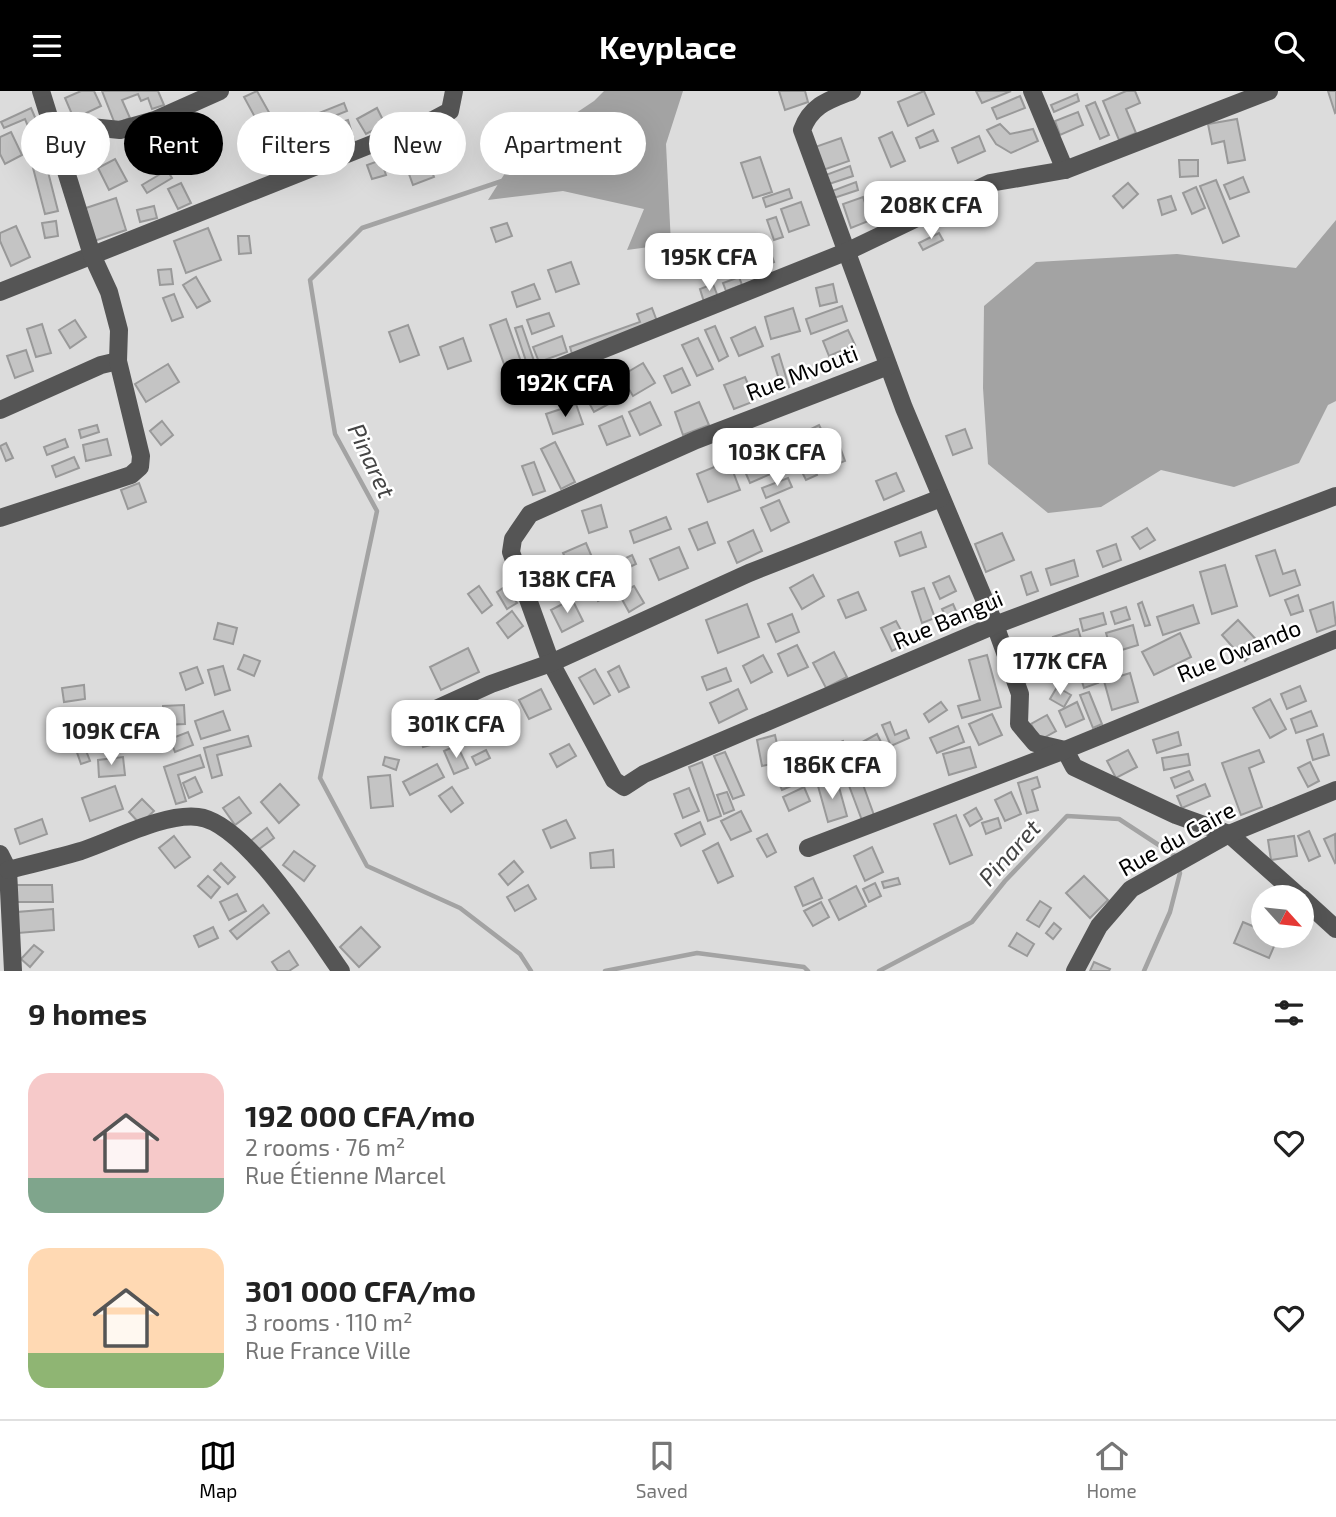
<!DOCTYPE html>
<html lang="en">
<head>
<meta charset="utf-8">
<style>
  :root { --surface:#fff; --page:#f6f6f6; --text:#222; --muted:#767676; --line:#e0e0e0; --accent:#000 }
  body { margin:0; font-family:"Exo 2",sans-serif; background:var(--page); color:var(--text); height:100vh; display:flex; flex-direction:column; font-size:26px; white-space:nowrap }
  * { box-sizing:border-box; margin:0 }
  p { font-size:23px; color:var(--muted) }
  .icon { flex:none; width:38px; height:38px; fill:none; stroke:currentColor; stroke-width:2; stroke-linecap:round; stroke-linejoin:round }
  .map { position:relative; height:880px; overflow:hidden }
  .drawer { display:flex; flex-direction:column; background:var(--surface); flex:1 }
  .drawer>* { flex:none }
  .guide { position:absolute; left:21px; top:21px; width:700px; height:63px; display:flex; gap:14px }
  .needle { width:46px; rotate:117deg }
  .buttons { position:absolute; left:1251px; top:794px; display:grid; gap:14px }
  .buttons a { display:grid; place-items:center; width:63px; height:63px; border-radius:50%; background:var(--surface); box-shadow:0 7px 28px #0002; font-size:35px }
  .price { position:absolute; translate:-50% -60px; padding:0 16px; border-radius:14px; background:#fff; color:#222; font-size:23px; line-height:46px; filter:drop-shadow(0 2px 4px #0008) }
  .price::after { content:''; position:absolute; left:50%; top:42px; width:21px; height:16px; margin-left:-10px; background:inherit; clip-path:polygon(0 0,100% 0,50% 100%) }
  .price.selected { background:var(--accent); color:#fff }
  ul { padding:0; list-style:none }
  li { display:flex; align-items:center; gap:21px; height:175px; padding:0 28px }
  li span { display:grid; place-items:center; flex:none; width:196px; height:140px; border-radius:21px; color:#555 }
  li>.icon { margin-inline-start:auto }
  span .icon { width:84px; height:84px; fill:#fffc; stroke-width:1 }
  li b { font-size:30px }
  h2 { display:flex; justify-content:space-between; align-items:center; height:84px; padding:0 28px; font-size:30px }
  .chip { padding:0 24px; border-radius:32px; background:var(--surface); box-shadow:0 7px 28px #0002; font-size:24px; line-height:63px }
  .chip.selected { background:var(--accent); color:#fff }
  header { display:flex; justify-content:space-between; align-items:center; height:91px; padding:0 28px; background:var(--accent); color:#fff; font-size:32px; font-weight:700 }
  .menu { display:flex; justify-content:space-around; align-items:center; height:98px; border-top:2px solid var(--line); background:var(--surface); font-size:19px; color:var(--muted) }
  .menu a { display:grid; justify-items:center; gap:4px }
  .menu .selected { color:var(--accent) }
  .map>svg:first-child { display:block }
  .green { fill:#dcdcdc; fill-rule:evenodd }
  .water { fill:#a3a3a3 }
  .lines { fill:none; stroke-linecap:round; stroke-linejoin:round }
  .stream { stroke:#a3a3a3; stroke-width:4.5 }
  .building { fill:#c4c4c4; stroke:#999; stroke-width:2 }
  .minor { stroke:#555; stroke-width:18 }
  .labels { text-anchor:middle; stroke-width:5; stroke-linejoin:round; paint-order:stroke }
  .street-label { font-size:23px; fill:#000; stroke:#fff }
  .water-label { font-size:24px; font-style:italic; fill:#444; stroke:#fff }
</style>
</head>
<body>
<header><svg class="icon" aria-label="menu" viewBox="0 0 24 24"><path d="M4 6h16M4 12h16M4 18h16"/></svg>Keyplace<svg class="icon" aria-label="search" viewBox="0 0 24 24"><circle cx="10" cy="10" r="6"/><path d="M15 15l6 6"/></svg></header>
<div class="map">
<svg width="1336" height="880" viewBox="0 0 1336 880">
  <rect width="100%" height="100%" fill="#fff"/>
  <path class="green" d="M0 0H1336V880H0ZM1264 807H1302V845H1264Z"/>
  <g class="water">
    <polygon points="604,0 683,0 666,53 671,153 627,159 644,118 563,100 488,109 519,60 594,10"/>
    <polygon points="1336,129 1336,310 1328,314 1299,372 1234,396 1161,379 1101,416 1048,422 988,373 983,297 984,215 1036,171 1177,163 1296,177"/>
  </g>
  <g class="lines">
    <g class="stream">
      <polyline points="502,90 362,137 310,189 335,343 377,420 320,687 367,775 460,817 520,863 531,880"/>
      <polyline points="605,880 697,862 804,876 808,880"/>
      <polyline points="879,880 972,831 1005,790 1067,725 1119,728 1174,764 1175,768"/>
      <polyline points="1144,880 1170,821 1180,782 1178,777"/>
    </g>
  </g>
  <g class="building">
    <polygon points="81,0 94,0 101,15 74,28 65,7"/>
    <polygon points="102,0 158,0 164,14 152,18 148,7 141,10 138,3 122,9 130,27 115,33"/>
    <polygon points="257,0 275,32 262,39 244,6"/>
    <polygon points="779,0 805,0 808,11 785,19"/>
    <polygon points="924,0 934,23 908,35 898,11"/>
    <polygon points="976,0 1011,0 982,12"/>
    <polygon points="1126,0 1135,0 1140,12 1126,18 1136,42 1119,49 1103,10"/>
    <polygon points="1328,0 1336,0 1336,21 1335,22"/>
    <polygon points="1077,3 1079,10 1054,21 1051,14"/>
    <polygon points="1020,5 1025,17 997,28 992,17"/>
    <polygon points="1095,11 1109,44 1100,48 1086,15"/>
    <polygon points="344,12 347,20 282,46 279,38"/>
    <polygon points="31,17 44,47 35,52 25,28 4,37 1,31"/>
    <polygon points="377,17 385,33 366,43 357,28"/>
    <polygon points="1078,21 1083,34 1060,44 1055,30"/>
    <polygon points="1237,28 1245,69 1228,72 1224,50 1212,53 1208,33"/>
    <polygon points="348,29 355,52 322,62 315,39"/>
    <polygon points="1000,33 1010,43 1033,38 1038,50 1011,62 996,53 987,39"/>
    <polygon points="207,36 215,59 178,72 170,49"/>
    <polygon points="933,39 938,50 920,57 916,47"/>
    <polygon points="11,41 22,64 5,73 0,63 0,46"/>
    <polygon points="892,41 905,70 891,76 879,47"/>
    <polygon points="979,45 985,60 958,72 952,57"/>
    <polygon points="841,47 849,70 823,79 815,56"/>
    <polygon points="421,48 428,68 415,72 408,52"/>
    <polygon points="444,48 452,72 438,77 430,53"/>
    <polygon points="263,52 272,71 256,79 247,60"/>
    <polygon points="760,66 772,101 753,107 741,72"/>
    <polygon points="115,68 127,90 109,99 98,77"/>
    <polygon points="45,69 58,120 45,123 32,73"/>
    <polygon points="381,69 386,84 372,88 367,74"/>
    <polygon points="1179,69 1198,69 1198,85 1180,86"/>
    <polygon points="430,75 434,86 413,94 409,83"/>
    <polygon points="850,75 853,85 826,94 823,85"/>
    <polygon points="167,79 172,87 147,102 142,94"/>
    <polygon points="1243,86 1249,101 1230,108 1224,94"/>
    <polygon points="1216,89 1239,145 1223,152 1200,95"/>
    <polygon points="856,91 858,99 834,107 832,100"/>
    <polygon points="181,92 191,112 178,118 168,98"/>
    <polygon points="1128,92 1138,103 1123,117 1113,105"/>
    <polygon points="1196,96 1205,117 1192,123 1183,102"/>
    <polygon points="789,98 792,107 766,116 763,107"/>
    <polygon points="1171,105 1176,119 1162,124 1158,109"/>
    <polygon points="863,106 871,129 851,137 843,113"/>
    <polygon points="116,107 126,139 94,150 83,118"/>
    <polygon points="801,111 809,134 789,141 781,118"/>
    <polygon points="154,115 157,127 140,131 137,119"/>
    <polygon points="776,126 783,146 774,149 767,129"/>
    <polygon points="56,130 58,145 45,147 42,132"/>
    <polygon points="507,132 512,145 496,151 491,137"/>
    <polygon points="16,135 30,166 11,175 0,150 0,142"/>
    <polygon points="208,137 221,169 186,182 174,150"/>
    <polygon points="939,142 943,149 923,159 919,152"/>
    <polygon points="238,145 249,145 251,162 239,163"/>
    <polygon points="767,151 774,171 747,180 740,161"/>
    <polygon points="571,171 579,193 556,201 548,179"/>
    <polygon points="171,178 173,193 160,194 158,179"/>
    <polygon points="196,186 210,210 197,217 183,194"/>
    <polygon points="739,186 742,194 726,200 723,192"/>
    <polygon points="534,193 540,208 517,216 512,201"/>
    <polygon points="713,193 718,206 704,211 700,198"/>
    <polygon points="833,193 837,211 820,215 816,197"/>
    <polygon points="174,203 183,226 172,230 163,207"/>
    <polygon points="842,215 847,230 811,243 806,228"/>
    <polygon points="652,217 658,233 572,263 570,256 640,231 637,223"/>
    <polygon points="793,217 800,240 771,248 765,226"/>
    <polygon points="549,222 554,235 532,243 527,229"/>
    <polygon points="506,228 525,282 509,287 490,234"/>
    <polygon points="75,229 86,246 70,257 59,239"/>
    <polygon points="42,233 51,262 36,266 27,238"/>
    <polygon points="408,234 419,264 400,271 389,241"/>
    <polygon points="522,235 535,273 528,276 515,237"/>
    <polygon points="715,235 728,265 719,270 705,239"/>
    <polygon points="755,236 763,255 739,265 731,247"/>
    <polygon points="848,239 855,254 829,265 823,250"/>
    <polygon points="562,245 567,261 539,271 533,256"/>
    <polygon points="463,247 471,270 448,278 440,256"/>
    <polygon points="698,247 713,278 697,285 682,254"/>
    <polygon points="26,259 33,280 15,287 7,265"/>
    <polygon points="779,263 789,296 782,298 772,266"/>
    <polygon points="643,272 655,292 633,305 621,285"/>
    <polygon points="168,273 179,291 146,311 135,293"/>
    <polygon points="682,277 690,294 672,302 664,285"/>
    <polygon points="745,286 755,310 734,318 724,294"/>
    <polygon points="605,289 616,309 594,321 583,301"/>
    <polygon points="650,311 661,334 640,344 629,321"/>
    <polygon points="699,311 709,334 683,344 675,321"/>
    <polygon points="576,313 583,333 553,343 546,323"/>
    <polygon points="622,325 630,345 607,354 599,335"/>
    <polygon points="162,330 173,344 161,354 150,340"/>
    <polygon points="97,334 99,341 81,347 79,339"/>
    <polygon points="819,334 826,348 818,352 811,338"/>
    <polygon points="965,338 972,357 953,364 946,345"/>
    <polygon points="65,348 68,356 47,364 44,356"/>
    <polygon points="107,348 111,364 86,370 83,354"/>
    <polygon points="555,351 575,391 561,398 541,358"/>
    <polygon points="6,352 13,367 6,370 0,355"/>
    <polygon points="840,356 845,370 826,377 820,363"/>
    <polygon points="764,358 775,381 750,392 740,369"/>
    <polygon points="74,366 79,377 56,386 52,375"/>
    <polygon points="729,370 740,399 708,411 697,383"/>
    <polygon points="534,371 545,400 533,404 522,375"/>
    <polygon points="812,373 817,384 806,389 801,379"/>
    <polygon points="896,382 904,400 884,409 876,390"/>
    <polygon points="788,387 792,396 766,407 762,397"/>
    <polygon points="139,392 146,411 128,418 121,399"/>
    <polygon points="779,409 789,431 771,440 761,417"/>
    <polygon points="601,414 607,436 589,442 582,420"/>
    <polygon points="666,426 671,438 634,452 630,440"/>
    <polygon points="707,431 715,452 698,459 689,438"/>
    <polygon points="1147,437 1155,449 1140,458 1132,446"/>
    <polygon points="753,439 762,460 737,472 728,451"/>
    <polygon points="921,441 926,456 900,465 895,451"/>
    <polygon points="1002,442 1014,469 986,481 975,453"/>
    <polygon points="586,452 594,471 572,481 563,462"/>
    <polygon points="1116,453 1121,469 1103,476 1097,460"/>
    <polygon points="679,456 688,477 659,489 650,468"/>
    <polygon points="1275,459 1283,483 1295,479 1300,494 1270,505 1256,465"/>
    <polygon points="632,464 636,473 615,483 611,474"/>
    <polygon points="556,468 564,482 554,487 547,472"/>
    <polygon points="1074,469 1078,485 1051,494 1046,478"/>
    <polygon points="1225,474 1237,515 1212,523 1200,481"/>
    <polygon points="602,477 613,503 598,510 587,484"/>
    <polygon points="1031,481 1038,500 1027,504 1021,485"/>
    <polygon points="813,484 824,505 802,518 790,497"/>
    <polygon points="949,485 956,500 940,508 933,492"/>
    <polygon points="479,495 492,514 482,522 468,503"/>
    <polygon points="506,495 517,512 507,518 497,501"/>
    <polygon points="634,495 644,512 629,521 619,503"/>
    <polygon points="924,497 935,527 922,532 912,501"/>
    <polygon points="858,501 866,519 846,527 838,509"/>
    <polygon points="1298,504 1303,520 1291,524 1285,509"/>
    <polygon points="572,508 583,530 562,541 551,519"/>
    <polygon points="1142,511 1150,534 1145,535 1138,513"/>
    <polygon points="1333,511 1336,534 1317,541 1310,519"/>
    <polygon points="747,513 759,546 718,562 706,529"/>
    <polygon points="953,513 960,529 949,534 942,518"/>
    <polygon points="1193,514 1199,532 1163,544 1157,526"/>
    <polygon points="1126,516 1130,528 1115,533 1111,521"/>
    <polygon points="512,520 523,535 508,547 497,532"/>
    <polygon points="1103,522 1106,533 1083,540 1080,528"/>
    <polygon points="792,523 799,541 776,551 768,533"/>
    <polygon points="1238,529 1262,555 1245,570 1222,544"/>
    <polygon points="896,530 908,552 892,560 881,537"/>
    <polygon points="218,532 237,537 233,553 214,548"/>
    <polygon points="1133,534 1138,554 1112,562 1106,542"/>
    <polygon points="1078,538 1084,557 1058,564 1053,546"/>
    <polygon points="1180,542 1191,566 1154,584 1142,561"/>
    <polygon points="1029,553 1039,587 1024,592 1014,557"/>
    <polygon points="797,554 808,576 788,585 778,563"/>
    <polygon points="468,557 479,581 441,599 430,576"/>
    <polygon points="834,561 847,586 826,597 813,572"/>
    <polygon points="244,564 260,570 254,585 238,578"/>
    <polygon points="763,564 772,581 751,592 743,575"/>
    <polygon points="987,564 1001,616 962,627 958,615 980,609 969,569"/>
    <polygon points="223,575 230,599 215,604 208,579"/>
    <polygon points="619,575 629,596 619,601 608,581"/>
    <polygon points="197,576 203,592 186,599 180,582"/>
    <polygon points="1092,576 1098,592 1084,597 1079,581"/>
    <polygon points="726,577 731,590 707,599 702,586"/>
    <polygon points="595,578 610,604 594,613 579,587"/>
    <polygon points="1130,582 1138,611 1112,619 1104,590"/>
    <polygon points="84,594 85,608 64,611 62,597"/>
    <polygon points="1300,595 1306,610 1287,618 1281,603"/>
    <polygon points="1057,596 1071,604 1064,616 1050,608"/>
    <polygon points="541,598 551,618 529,628 519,609"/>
    <polygon points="738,598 747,618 719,632 710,612"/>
    <polygon points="1089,601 1102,633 1093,637 1080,604"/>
    <polygon points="1270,608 1286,638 1270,647 1253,617"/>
    <polygon points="941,611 947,619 929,631 924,623"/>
    <polygon points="1077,611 1084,628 1066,636 1059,620"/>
    <polygon points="184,614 185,633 163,634 163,615"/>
    <polygon points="223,620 230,639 201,648 195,630"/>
    <polygon points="1311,620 1317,635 1296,642 1291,628"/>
    <polygon points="992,623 1002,644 979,654 969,633"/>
    <polygon points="1047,624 1056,640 1040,649 1031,633"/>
    <polygon points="890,631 895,644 906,639 909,647 891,655 882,634"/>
    <polygon points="958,635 964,651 937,662 930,647"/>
    <polygon points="106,637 107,643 94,645 93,639"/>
    <polygon points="434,638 438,652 423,656 419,643"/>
    <polygon points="188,641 193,654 175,661 170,648"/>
    <polygon points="1178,641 1181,654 1157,662 1153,649"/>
    <polygon points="877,643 884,657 865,668 857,654"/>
    <polygon points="1323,643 1329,664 1313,669 1307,649"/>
    <polygon points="80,644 90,670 81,673 72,647"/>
    <polygon points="775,644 781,671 762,675 757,649"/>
    <polygon points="248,645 251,655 217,664 222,684 212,687 204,657"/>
    <polygon points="120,650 120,657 97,658 96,652"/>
    <polygon points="843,650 851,669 828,679 820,659"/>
    <polygon points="569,653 576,665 557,676 550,663"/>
    <polygon points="457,654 468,677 454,683 444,660"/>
    <polygon points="970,656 976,676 949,684 943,663"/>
    <polygon points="486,659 490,667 476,674 472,666"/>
    <polygon points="1128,659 1137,676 1116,687 1107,670"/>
    <polygon points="1259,659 1264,671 1249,677 1262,716 1241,724 1222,672"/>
    <polygon points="725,661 744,704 733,708 714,665"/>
    <polygon points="1188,663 1190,674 1164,679 1162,667"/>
    <polygon points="200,664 204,676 178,684 186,710 176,713 164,676"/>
    <polygon points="889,665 892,675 871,683 867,673"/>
    <polygon points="123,666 125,684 99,686 98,669"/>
    <polygon points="385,666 399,669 396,679 383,674"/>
    <polygon points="702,671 721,725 708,730 689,676"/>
    <polygon points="804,671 810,687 782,699 775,683"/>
    <polygon points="1310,671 1319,690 1308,696 1298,677"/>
    <polygon points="437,673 444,686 410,704 403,691"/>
    <polygon points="852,674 855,681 840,687 837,679"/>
    <polygon points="1189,680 1193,689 1175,697 1171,687"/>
    <polygon points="390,684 393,715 371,717 368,686"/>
    <polygon points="195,686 202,701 189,707 183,692"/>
    <polygon points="1037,686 1040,696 1032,699 1038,719 1027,722 1018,692"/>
    <polygon points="861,688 875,727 863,732 848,692"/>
    <polygon points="837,689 847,725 828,731 818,695"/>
    <polygon points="280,693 299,714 279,732 261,711"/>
    <polygon points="1205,693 1210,705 1182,717 1177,705"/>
    <polygon points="115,695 123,718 90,730 82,707"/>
    <polygon points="452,696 463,712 451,721 439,705"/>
    <polygon points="804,696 810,710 789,720 783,706"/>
    <polygon points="689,697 699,720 683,727 674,703"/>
    <polygon points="727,701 734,719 724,723 717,704"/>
    <polygon points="1011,701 1021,723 1005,730 995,709"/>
    <polygon points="239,706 251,722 235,734 223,717"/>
    <polygon points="142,708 154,720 140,733 129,721"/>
    <polygon points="976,717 982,728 970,735 964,724"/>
    <polygon points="741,720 751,740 731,749 721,730"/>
    <polygon points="956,724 972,764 950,773 934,733"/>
    <polygon points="998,727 1001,737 986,743 982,732"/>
    <polygon points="42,728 47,743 20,753 15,738"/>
    <polygon points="566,729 575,747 551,757 543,739"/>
    <polygon points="700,731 705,743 681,755 675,743"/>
    <polygon points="267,737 274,747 255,761 248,752"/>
    <polygon points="1309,740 1320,765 1309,770 1298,745"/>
    <polygon points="767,743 776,761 767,766 757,748"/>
    <polygon points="1335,743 1336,771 1335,772 1324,748"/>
    <polygon points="174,745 190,766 175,777 159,757"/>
    <polygon points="1294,745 1297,765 1271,769 1268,749"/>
    <polygon points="718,752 733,785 718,792 703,760"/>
    <polygon points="872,756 883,781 865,790 854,765"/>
    <polygon points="613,759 614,776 591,777 590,762"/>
    <polygon points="294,760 315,775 304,790 283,774"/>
    <polygon points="514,770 523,781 508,794 499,783"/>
    <polygon points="221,772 235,786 228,793 214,779"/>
    <polygon points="208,785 220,796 211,807 198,795"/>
    <polygon points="1084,785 1108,809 1090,827 1066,802"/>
    <polygon points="813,787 822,807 803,815 795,796"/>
    <polygon points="898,787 900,793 884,797 882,791"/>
    <polygon points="875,792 881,805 869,811 863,798"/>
    <polygon points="16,794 52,794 53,811 16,811"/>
    <polygon points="528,794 536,808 515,820 507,806"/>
    <polygon points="856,795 866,815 839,829 829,809"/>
    <polygon points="237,803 246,820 229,829 220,811"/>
    <polygon points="1040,810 1051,817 1039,836 1027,829"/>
    <polygon points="821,811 829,826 813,835 804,820"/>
    <polygon points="263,814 269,822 237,848 230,840"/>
    <polygon points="53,818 54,839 18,842 17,821"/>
    <polygon points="1243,831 1264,840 1264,845 1278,846 1269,867 1234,852"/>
    <polygon points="1054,832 1061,838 1053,848 1046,842"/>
    <polygon points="213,836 218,847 199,856 194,845"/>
    <polygon points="361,836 380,856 359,876 340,856"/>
    <polygon points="1017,842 1034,853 1027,865 1009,855"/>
    <polygon points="34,854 43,861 30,876 21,868"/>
    <polygon points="289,860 298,874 289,880 278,880 272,871"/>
    <polygon points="1094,871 1110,878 1109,880 1090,880"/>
  </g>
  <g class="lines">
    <g class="minor">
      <path d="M852 0C829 9 811 14 802 39L904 317 995 534 1020 603 1019 633 1035 652 1065 659 1074 676 1176 724 1229 743 1301 807"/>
      <polyline points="1032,0 1065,79"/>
      <polyline points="55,53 91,36 120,39 155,29 220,0"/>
      <polyline points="0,201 435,28 450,20 454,0"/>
      <polyline points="888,275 696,349 530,423 513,448 511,461 551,572 614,689 624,696 644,683 995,534 1336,405"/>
      <polyline points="532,287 848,160 990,92 1065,79 1269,0"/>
      <polyline points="0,319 101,274 118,270"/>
      <polyline points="0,427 131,384 140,376 141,365 118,270 119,239 109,201 92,164 41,0"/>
      <polyline points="403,633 491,593 551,572 749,482 941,407"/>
      <polyline points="808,757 1065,659 1336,548"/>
      <polyline points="0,763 8,779 13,880"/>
      <path d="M8 779C32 773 57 767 81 760 114 749 164 722 198 726 245 731 314 842 341 880"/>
      <polyline points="1302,807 1336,838"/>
      <polyline points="1075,880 1099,835 1131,798 1229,743 1336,699"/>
    </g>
  </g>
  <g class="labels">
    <g class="street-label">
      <text transform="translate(802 282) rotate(-21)" y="8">Rue Mvouti</text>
      <text transform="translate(948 529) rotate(-23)" y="8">Rue Bangui</text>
      <text transform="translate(1239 560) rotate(-22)" y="8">Rue Owando</text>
      <text transform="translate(1177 748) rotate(-29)" y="8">Rue du Caire</text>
    </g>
    <g class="water-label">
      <text transform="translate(371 370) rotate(65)" y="8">Pinaret</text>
      <text transform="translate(1010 762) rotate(-48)" y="8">Pinaret</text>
    </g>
  </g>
</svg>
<div class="buttons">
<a><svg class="needle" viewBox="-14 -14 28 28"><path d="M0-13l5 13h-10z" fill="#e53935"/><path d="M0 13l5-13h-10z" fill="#767676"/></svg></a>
</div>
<b class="price" style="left:931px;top:150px">208K CFA</b>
<b class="price" style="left:709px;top:202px">195K CFA</b>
<b class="price selected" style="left:565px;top:328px">192K CFA</b>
<b class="price" style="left:777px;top:397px">103K CFA</b>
<b class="price" style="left:567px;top:524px">138K CFA</b>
<b class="price" style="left:1060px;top:606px">177K CFA</b>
<b class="price" style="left:456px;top:669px">301K CFA</b>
<b class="price" style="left:111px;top:676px">109K CFA</b>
<b class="price" style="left:832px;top:710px">186K CFA</b>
<div class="guide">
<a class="chip">Buy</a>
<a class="chip selected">Rent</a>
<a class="chip">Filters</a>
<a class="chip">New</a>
<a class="chip">Apartment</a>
</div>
</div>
<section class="drawer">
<h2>9 homes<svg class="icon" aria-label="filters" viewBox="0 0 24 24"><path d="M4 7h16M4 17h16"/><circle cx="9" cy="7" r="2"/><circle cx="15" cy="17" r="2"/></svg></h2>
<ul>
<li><span style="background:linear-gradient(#f6c9c9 75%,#7fa58c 0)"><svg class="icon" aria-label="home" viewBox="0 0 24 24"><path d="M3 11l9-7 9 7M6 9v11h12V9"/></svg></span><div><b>192 000 CFA/mo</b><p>2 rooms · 76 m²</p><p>Rue Étienne Marcel</p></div><svg class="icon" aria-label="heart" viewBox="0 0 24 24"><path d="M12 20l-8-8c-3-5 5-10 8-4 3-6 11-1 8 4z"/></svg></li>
<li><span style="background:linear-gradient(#ffd9b3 75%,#8fb573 0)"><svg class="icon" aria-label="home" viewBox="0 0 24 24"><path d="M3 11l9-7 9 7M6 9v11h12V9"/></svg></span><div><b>301 000 CFA/mo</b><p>3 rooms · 110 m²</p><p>Rue France Ville</p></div><svg class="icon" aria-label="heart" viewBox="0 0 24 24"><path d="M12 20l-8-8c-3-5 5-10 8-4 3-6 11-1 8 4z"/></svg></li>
</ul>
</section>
<nav class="menu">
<a class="selected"><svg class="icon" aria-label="map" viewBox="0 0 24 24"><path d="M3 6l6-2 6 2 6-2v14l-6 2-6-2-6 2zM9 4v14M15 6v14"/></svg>Map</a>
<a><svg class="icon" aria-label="saved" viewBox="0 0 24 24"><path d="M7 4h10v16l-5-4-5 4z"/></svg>Saved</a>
<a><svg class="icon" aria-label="home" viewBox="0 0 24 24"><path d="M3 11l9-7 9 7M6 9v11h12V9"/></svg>Home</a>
</nav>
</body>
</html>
